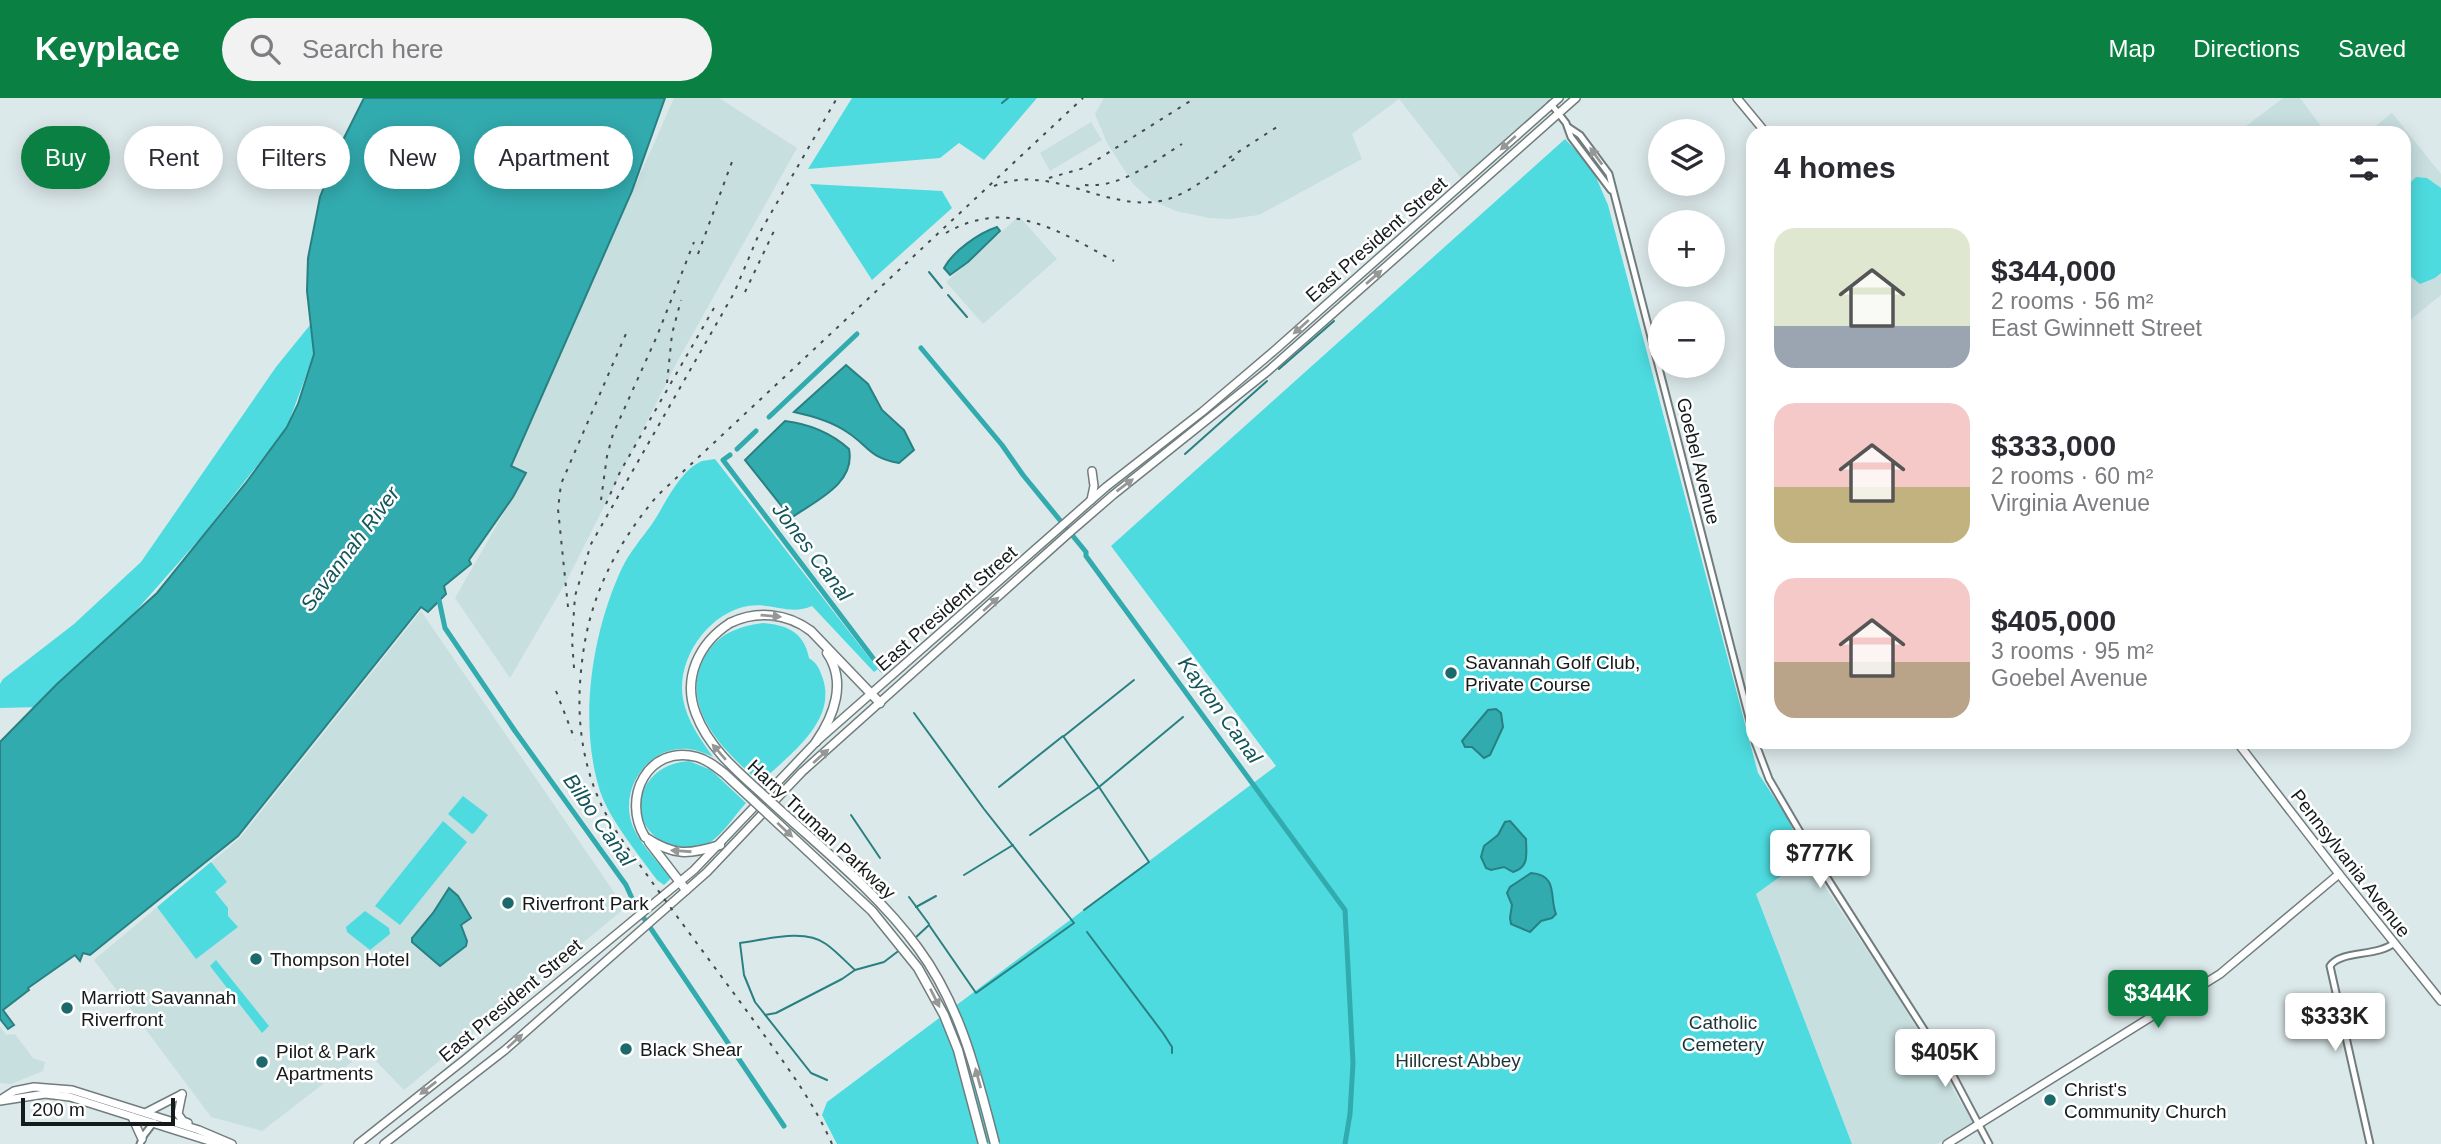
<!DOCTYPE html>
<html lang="en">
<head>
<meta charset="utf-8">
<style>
  :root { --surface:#fff; --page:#f2f2f3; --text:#2b2b33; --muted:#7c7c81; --accent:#0b8043 }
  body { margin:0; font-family:Helvetica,sans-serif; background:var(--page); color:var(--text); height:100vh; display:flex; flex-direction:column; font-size:26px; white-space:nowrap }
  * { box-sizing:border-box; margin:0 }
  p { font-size:23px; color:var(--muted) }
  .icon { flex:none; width:38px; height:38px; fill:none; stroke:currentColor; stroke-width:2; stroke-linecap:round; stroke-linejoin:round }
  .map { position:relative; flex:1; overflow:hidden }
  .details { position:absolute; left:1746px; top:28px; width:665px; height:623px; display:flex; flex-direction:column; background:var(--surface); border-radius:21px; box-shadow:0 4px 18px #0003 }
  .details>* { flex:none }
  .guide { position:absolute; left:21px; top:28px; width:665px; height:63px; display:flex; gap:14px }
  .buttons { position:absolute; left:1648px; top:21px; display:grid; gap:14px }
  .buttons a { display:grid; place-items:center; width:77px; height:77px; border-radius:50%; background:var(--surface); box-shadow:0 4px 18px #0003; font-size:35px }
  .scale { position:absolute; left:21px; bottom:18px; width:154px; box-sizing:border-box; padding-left:7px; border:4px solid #151a1a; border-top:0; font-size:19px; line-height:24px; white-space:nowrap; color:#151a1a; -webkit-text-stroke:5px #fff; paint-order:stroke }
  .price { position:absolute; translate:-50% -60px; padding:0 16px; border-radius:7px; background:#fff; color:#222; font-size:23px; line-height:46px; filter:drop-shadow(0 2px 4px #0008) }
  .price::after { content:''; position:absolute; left:50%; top:42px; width:21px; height:16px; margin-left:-10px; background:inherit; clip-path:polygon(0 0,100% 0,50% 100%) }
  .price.on { background:var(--accent); color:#fff }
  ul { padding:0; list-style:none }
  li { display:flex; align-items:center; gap:21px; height:175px; padding:0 28px }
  li span { display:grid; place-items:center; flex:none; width:196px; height:140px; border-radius:21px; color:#555 }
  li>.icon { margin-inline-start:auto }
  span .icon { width:84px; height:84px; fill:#fffc; stroke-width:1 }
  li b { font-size:30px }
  h2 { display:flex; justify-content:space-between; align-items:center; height:84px; padding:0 28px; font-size:30px }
  .chip { padding:0 24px; border-radius:32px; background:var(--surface); box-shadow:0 4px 18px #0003; font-size:24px; line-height:63px }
  .chip.on { background:var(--accent); color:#fff }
  header { display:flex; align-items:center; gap:42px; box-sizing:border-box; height:98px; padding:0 35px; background:var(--accent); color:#fff }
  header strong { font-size:33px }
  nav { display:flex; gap:38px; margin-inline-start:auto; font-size:24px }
  .search { width:490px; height:63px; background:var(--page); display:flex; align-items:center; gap:18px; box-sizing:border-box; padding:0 24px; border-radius:38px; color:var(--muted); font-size:26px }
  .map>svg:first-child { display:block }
  .built { fill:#c8dfdf }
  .green { fill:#4ddbdf }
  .water { fill:#32abaf; stroke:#298082; stroke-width:2 }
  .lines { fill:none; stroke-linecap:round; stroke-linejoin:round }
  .stream { stroke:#298082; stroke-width:2 }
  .canal { stroke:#32abaf; stroke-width:5 }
  .minor-casing { stroke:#717d7d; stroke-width:9 }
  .major-casing { stroke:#717d7d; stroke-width:10 }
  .highway-casing { stroke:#717d7d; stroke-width:11 }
  .minor { stroke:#fff; stroke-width:5 }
  .major { stroke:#fff; stroke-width:7 }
  .highway { stroke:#fff; stroke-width:8 }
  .rail { stroke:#454c4c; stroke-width:2; stroke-dasharray:3.5 7; stroke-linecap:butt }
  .highway-bridge-casing { stroke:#717d7d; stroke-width:11; stroke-linecap:butt }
  .highway-bridge { stroke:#fff; stroke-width:8 }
  .oneway { fill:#969898 }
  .poi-dot { fill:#1c696c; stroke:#fff; stroke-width:2.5 }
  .labels { text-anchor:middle; stroke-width:5; stroke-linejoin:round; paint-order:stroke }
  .street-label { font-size:19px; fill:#151a1a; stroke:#fff }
  .poi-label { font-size:19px; fill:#151a1a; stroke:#fff; text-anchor:start }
  .park-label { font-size:19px; fill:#1c3637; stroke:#fff }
  .water-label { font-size:21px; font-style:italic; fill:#125558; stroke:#fff }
</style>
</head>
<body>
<header>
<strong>Keyplace</strong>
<div class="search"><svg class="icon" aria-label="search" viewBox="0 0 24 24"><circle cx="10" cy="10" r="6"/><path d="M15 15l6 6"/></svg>Search here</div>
<nav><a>Map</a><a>Directions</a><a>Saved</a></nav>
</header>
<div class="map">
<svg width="2441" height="1046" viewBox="0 0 2441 1046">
  <rect width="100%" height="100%" fill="#dce9ea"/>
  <g class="built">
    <polygon points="674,0 719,0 797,50 677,264 566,484 510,580 455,500 526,376 511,369"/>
    <polygon points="1104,0 1559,0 1464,84 1399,1 1352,36 1362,61 1259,117 1230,121 1209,120 1176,113 1151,102 1134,87 1107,45 1095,16"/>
    <polygon points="2283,0 2300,0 2326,35 2237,35"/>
    <polygon points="2392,15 2441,76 2441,197 2405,226 2404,35 2367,35"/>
    <polygon points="1091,24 1102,42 1050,73 1040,55"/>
    <polygon points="1019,118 1057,161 983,226 946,184"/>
    <polygon points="421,513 625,810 404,992 366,953 262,1033 211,1019 94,862 240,740"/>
    <polygon points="1806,760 1894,893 1973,1025 1937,1046 1852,1046 1756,796"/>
    <polygon points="0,929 6,937 15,936 33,960 45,964 43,973 11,986 0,985"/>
  </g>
  <g class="green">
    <polygon points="852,0 1037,0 984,62 959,45 940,60 808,71"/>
    <polygon points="1565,41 1592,70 1608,107 1758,675 1787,719 1806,760 1756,796 1852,1046 837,1046 822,1017 827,1004 1276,668 1111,448"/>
    <polygon points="2416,79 2427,80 2441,90 2441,175 2435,180 2420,186 2404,173 2405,90"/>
    <polygon points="810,86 942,93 952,110 872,182"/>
    <polygon points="310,227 314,256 287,329 203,437 127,523 41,609 0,610 0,586 3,581 74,526 141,464 276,269"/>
    <path d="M715 361 878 571 874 574 812 508C790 518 772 504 748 508 708 515 676 561 683 601 687 623 701 642 713 659 705 655 697 652 688 651 649 648 621 688 631 723 637 744 658 763 671 780L664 787 657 782C639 757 609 721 600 693 578 624 592 534 622 470 629 455 642 440 652 426 665 407 678 375 700 364 704 362 711 362 715 361Z"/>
    <path d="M763 525C787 527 804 534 809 560 818 566 819 570 823 581 837 625 787 658 760 685 725 653 677 610 705 558 719 535 737 529 763 525Z"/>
    <path d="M689 663 711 672 746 705C734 718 721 740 705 747 696 751 688 751 679 749 623 739 630 667 689 663Z"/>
    <polygon points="463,698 488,717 474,735 472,736 448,716"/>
    <polygon points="443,723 467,744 400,827 375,808"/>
    <polygon points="211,764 227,784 215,794 228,810 228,818 238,829 196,861 157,809"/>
    <polygon points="365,813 389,830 390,836 370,852 347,834 346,829"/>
    <polygon points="216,862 269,928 262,935 210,868"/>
  </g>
  <g class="water">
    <polygon points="364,0 665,0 632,93 511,368 526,375 513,399 469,462 471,466 444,488 446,496 428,514 421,509 238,738 90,857 83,855 80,863 75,857 28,890 29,892 3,912 14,927 8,931 0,921 0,644 57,586 157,495 245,386 287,329 298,306 314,256 307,193 308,160 320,99 342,44"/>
    <path d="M997 129 1000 133 968 164 950 177 944 170C953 153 979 135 997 129Z"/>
    <path d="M846 267 868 286 882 312 904 332 914 352 899 365C869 360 870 349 847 334 831 323 813 318 794 314Z"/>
    <path d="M785 323C810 326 830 334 849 351 856 386 815 403 791 420L745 362Z"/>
    <polygon points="1496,611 1501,615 1503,629 1490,657 1484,660 1472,649 1465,649 1462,643 1488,612"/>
    <path d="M1510 723 1526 741C1526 755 1530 769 1513 774L1504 769 1491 772 1486 770 1481 759 1484 748 1498 737 1505 724Z"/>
    <path d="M1531 775C1559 777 1549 800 1556 816L1552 820 1541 823 1530 834 1511 826 1510 820 1512 807 1507 795 1510 789Z"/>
    <polygon points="449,790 458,798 471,820 461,827 467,843 466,848 440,868 412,844 412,840 433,815"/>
  </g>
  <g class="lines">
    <g class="stream">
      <polyline points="1002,5 1008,0"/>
      <polyline points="929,174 942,190"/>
      <polyline points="948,197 967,219"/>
      <polyline points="1279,271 1334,223"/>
      <polyline points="1185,356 1267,283"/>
      <polyline points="914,615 984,711 1074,825 976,895 929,827 914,841"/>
      <polyline points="1064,638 1134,582"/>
      <polyline points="999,689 1063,638 1099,689 1183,619"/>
      <polyline points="851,717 880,760"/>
      <polyline points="1030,737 1099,689 1149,764 1084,812"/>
      <polyline points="964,777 1013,747"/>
      <polyline points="909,799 929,826"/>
      <polyline points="916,809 936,798"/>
      <polyline points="1087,834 1163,935 1172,949 1172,955"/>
      <polyline points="855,872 884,864 901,851"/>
      <path d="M765 917 776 915 842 881 855 872C845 863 836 853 826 846 804 830 765 842 740 845L744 877 755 904 811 975 827 982"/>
    </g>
    <g class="canal">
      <polyline points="921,250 1002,347 1023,377 1086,454 1086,458 1345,812 1353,965 1350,1016 1345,1046"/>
      <polyline points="769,319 857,236"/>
      <polyline points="737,351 756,333"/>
      <polyline points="730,357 723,362 882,572"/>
      <polyline points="439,502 445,530 515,633 626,787 635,807 784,1028"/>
    </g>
    <defs>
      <g id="minor">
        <polyline points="1551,6 1566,25 1571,39 1611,92"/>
        <polyline points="1568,29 1580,37 1609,76 1754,639"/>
        <polyline points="1755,644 1769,681 1824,775 1951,974 1989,1046"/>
        <polyline points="140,1046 144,1037 154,1024"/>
        <path d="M2370 1046 2330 868C2341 852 2377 859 2394 845"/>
      </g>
      <g id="major">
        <polyline points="1737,0 1766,35"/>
        <polyline points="1091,402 1094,388 1092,373"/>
        <polyline points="2237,644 2339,776 2441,903"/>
        <polyline points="182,996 178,1016 183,1023 188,1025"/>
        <polyline points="0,1002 14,993 34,989 72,992 199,1032 232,1046"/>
        <polyline points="0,1003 45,996 70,999 219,1046"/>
        <polyline points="147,1014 182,996"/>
        <polyline points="132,1019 142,1041"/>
        <polyline points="358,1046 464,962 694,772 816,644 1106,389 1202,314 1275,252 1559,0"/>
        <polyline points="384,1046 505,952 707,774 802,674 1068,436 1113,397 1268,273 1576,0"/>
        <polyline points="1947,1046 2220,876 2339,776"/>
      </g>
      <g id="highway">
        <path d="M730 525C757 512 787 515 811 533L880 605"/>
        <path d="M816 644C834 618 847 584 827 555"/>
        <path d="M645 739C674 758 688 757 720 747"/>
        <polyline points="649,744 686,792"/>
      </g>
    </defs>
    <use href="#minor" class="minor-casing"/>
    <use href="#major" class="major-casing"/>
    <use href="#highway" class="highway-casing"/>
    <use href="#minor" class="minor"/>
    <use href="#major" class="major"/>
    <use href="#highway" class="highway"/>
    <g class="rail">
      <polyline points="1229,60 1280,27"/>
      <polyline points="1049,80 1084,70 1195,0"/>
      <path d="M1085 87C1121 90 1153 64 1182 46"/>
      <path d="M994 88C1052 64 1107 116 1165 102 1189 96 1219 71 1240 57"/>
      <path d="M946 135C1008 99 1059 133 1114 163"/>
      <polyline points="698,156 733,61"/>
      <polyline points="745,194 774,133"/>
      <polyline points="667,285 672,236 681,202"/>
      <polyline points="601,402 607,358 613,336 657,238 694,144"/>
      <polyline points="606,406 620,374 714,210"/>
      <polyline points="568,509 558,411 561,386 628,231"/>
      <polyline points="574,570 572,542 575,498 591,446 734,195 759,136 837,0"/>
      <polyline points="556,593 575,642"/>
      <path d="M832 1046C814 1005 788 970 762 934 726 884 688 834 652 784 634 758 613 733 600 704 580 659 576 612 582 564 589 499 616 447 657 398L1083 0"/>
    </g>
    <defs>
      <g id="highway-bridge">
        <path d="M730 525C699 545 682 580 696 616 710 653 743 678 771 704 821 750 877 794 918 850 961 908 977 977 995 1046"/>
        <path d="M645 739C621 700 648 646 697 659 708 662 716 669 725 676L872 813 918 870 944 917 958 952 983 1046"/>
      </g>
    </defs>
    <use href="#highway-bridge" class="highway-bridge-casing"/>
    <use href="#highway-bridge" class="highway-bridge"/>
  </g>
  <defs><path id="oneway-solid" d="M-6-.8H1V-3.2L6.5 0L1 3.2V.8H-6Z" transform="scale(1.75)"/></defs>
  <g class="oneway">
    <use href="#oneway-solid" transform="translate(1508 45) rotate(138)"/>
    <use href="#oneway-solid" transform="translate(1596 58) rotate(-126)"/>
    <use href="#oneway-solid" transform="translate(1374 179) rotate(-41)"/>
    <use href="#oneway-solid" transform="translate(1301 229) rotate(138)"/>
    <use href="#oneway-solid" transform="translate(1125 387) rotate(-37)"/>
    <use href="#oneway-solid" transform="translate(991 506) rotate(-42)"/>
    <use href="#oneway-solid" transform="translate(771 518) rotate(5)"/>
    <use href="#oneway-solid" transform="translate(719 654) rotate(-131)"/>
    <use href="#oneway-solid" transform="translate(821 658) rotate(-42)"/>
    <use href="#oneway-solid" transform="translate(785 732) rotate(43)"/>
    <use href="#oneway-solid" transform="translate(681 753) rotate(-176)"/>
    <use href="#oneway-solid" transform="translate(935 900) rotate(63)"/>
    <use href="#oneway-solid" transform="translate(515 943) rotate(-42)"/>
    <use href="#oneway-solid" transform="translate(978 980) rotate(-105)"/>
    <use href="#oneway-solid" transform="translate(428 990) rotate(142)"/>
  </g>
  <g class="poi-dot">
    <circle cx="1451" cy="575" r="7"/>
    <circle cx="508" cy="805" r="7"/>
    <circle cx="256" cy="861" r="7"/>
    <circle cx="67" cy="910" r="7"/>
    <circle cx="626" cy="951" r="7"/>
    <circle cx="262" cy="964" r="7"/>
    <circle cx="2050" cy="1002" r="7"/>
  </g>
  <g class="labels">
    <g class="street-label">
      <text transform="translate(1376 141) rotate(-41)" y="7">East President Street</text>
      <text transform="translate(1699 363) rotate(76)" y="7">Goebel Avenue</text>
      <text transform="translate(946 510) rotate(-41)" y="7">East President Street</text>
      <text transform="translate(822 731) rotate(43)" y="7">Harry Truman Parkway</text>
      <text transform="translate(2351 765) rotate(52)" y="7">Pennsylvania Avenue</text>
      <text transform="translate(510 902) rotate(-40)" y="7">East President Street</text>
    </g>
    <g class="poi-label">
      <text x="1465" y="571">Savannah Golf Club,<tspan x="1465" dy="22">Private Course</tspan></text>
      <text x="522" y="812">Riverfront Park</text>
      <text x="270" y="868">Thompson Hotel</text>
      <text x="81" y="906">Marriott Savannah<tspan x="81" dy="22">Riverfront</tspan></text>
      <text x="640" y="958">Black Shear</text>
      <text x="276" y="960">Pilot &amp; Park<tspan x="276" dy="22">Apartments</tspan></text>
      <text x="2064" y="998">Christ's<tspan x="2064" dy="22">Community Church</tspan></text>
    </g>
    <g class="park-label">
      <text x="1723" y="931">Catholic<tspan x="1723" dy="22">Cemetery</tspan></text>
      <text x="1458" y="969">Hillcrest Abbey</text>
    </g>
    <g class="water-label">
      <text transform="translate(350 451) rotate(-53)" y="7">Savannah River</text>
      <text transform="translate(812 454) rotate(53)" y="7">Jones Canal</text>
      <text transform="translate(1220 612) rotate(54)" y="7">Kayton Canal</text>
      <text transform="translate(599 722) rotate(55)" y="7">Bilbo Canal</text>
    </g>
  </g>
</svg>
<div class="buttons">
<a><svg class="icon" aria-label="layers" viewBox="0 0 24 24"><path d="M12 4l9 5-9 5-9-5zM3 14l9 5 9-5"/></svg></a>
<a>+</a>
<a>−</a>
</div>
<div class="scale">200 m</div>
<b class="price" style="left:1820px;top:792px">$777K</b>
<b class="price on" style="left:2158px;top:932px">$344K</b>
<b class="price" style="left:2335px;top:955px">$333K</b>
<b class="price" style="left:1945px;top:991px">$405K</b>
<div class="guide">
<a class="chip on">Buy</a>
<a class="chip">Rent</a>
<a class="chip">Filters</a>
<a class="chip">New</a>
<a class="chip">Apartment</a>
</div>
<section class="details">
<h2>4 homes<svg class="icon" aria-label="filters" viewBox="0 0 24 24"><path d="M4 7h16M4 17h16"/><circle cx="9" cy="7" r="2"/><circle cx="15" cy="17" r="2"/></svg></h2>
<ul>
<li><span style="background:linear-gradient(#dfe7d0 70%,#9aa5b1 0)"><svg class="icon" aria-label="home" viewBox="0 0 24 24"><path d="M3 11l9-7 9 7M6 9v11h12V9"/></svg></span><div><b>$344,000</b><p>2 rooms · 56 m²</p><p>East Gwinnett Street</p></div></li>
<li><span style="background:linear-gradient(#f6c9c9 60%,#c2b280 0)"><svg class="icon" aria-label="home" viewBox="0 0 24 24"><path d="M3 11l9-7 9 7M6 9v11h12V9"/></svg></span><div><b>$333,000</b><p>2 rooms · 60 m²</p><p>Virginia Avenue</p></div></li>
<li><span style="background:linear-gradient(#f6c9c9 60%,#b9a48a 0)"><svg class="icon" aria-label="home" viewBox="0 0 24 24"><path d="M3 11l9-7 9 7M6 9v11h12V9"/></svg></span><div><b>$405,000</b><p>3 rooms · 95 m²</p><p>Goebel Avenue</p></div></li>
</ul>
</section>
</div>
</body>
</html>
